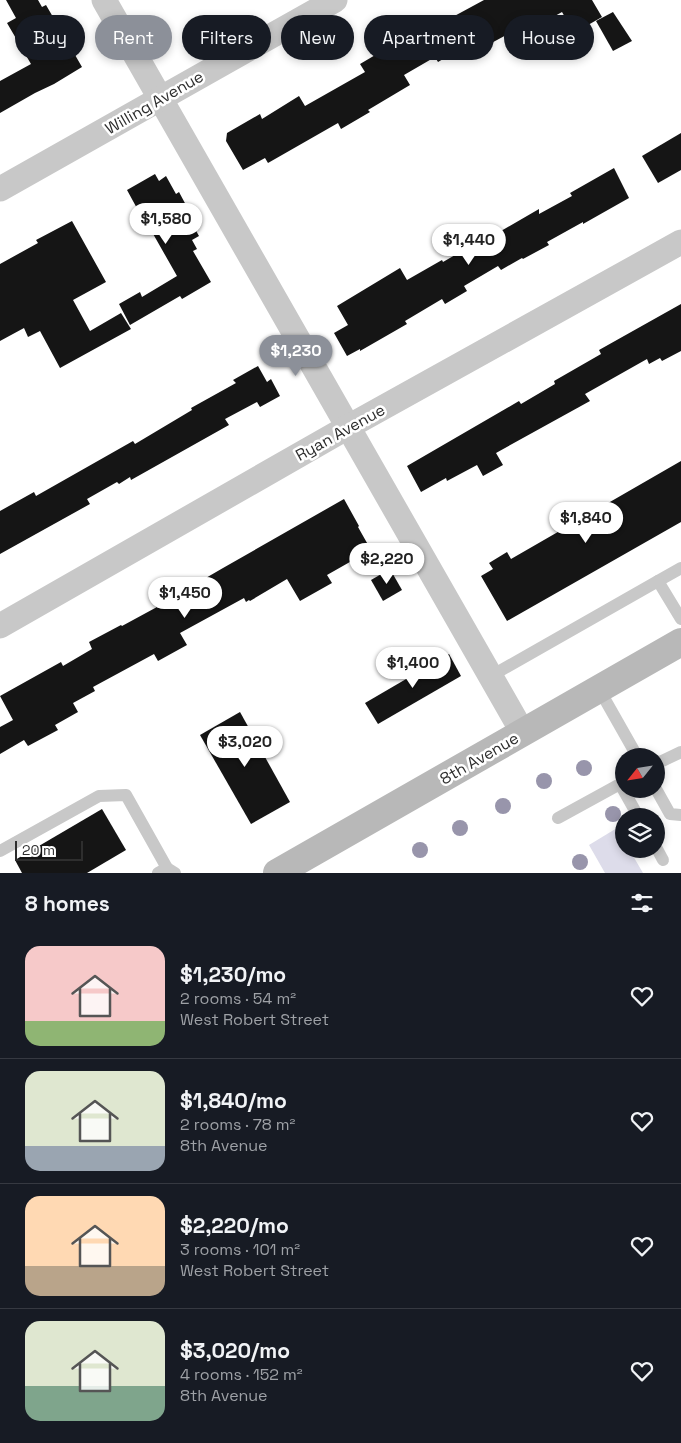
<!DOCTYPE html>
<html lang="en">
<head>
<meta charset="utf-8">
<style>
  :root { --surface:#171b24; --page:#242831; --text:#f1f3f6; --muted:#9ea1a6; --line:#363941; --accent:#8c9099 }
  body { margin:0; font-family:"Space Grotesk",sans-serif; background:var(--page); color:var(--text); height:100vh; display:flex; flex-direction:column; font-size:19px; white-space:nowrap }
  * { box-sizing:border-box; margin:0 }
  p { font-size:16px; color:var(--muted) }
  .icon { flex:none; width:28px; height:28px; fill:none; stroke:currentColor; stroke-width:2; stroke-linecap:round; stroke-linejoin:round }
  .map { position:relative; height:873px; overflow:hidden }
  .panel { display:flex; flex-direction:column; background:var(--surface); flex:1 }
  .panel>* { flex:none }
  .banner { position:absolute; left:15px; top:15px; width:651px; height:45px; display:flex; gap:10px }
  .needle { width:32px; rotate:240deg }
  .fabs { position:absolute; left:615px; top:748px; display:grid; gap:10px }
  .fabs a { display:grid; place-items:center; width:50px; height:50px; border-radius:50%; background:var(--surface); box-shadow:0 2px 8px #0003; font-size:25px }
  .scale { position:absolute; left:15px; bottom:12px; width:68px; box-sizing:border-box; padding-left:5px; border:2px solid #2e2e2e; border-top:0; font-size:14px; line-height:18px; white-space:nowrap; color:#2e2e2e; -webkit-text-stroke:4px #fff; paint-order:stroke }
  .price { position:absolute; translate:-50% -42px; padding:0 11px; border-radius:18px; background:#fff; color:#222; font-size:16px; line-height:32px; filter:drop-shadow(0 1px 2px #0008) }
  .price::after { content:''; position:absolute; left:50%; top:30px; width:15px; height:11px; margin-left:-8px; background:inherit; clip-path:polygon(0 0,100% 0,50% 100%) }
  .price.on { background:var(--accent); color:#fff }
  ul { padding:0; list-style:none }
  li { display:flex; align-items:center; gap:15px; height:125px; padding:0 25px }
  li+li { border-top:1px solid var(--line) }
  li span { display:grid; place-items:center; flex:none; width:140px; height:100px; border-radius:15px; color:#555 }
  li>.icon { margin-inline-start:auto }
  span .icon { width:60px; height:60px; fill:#fffc; stroke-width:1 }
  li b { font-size:21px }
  h2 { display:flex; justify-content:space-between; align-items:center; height:60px; padding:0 25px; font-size:21px }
  .pill { padding:0 18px; border-radius:22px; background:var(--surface); box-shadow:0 2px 8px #0003; font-size:18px; line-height:45px }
  .pill.on { background:var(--accent); color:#fff }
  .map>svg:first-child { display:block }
  .green { fill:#dddcea }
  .building { fill:#151515 }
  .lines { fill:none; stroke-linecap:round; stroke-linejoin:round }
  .service { stroke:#c8c8c8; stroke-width:12 }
  .minor { stroke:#c8c8c8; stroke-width:25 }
  .secondary { stroke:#b8b8b8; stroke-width:28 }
  .tree { fill:#9895ab }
  .labels { text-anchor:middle; stroke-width:5; stroke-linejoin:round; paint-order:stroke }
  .street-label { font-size:16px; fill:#2e2e2e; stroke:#fff }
</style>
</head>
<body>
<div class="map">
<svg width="681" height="873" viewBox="0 0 681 873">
  <rect width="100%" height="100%" fill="#fff"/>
  <polygon class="green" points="617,828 624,840 624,849 629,849 643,873 605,873 589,845"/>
  <g class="building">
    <polygon points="6,0 38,0 42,7 46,5 82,67 54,84 35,93 0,113 0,81 31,64 7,23 16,18"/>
    <polygon points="484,0 592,0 602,17 574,33 562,12 523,34 519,28 471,54 467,45 438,62 435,57 404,75 410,85 368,110 370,112 341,129 338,123 268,163 265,158 243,170 226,141 227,133 260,114 262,119 299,96 305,106 365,72 360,64 433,21 436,26"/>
    <polygon points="613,12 632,41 613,51 596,21"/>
    <polygon points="681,133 681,170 658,183 642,156"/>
    <polygon points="614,168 629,198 583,224 583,222 547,242 549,245 523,259 522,258 501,270 498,266 464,286 467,291 445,304 442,299 405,321 407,324 360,351 360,349 347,356 334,333 348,325 337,306 400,268 407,280 442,260 443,262 481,240 482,242 539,209 539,214 572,196 570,193"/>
    <polygon points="155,174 159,181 166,176 176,194 179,192 194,220 191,222 199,236 192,240 197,249 193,251 211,282 182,299 180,296 130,325 119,304 140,292 142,297 177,276 152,232 147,235 135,215 139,212 127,190"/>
    <polygon points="72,221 106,282 73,300 90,331 121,313 131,329 60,368 40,331 28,337 24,328 0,341 0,264 38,243 36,240"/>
    <polygon points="681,304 681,351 662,361 660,358 649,364 647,359 585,394 590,401 496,453 503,465 483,476 477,465 447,481 446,478 421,492 407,466 519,401 521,404 555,384 554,381 601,354 599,350"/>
    <polygon points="258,366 267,382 271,379 280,396 260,407 257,402 225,419 229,425 131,480 130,477 119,484 117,482 87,499 90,504 0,554 0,511 34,492 36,496 133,441 135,444 192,410 191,408 236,383 233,380"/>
    <polygon points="681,461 681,522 507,621 481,576 493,569 489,563 507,552 511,559"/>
    <polygon points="344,499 359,526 358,527 371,550 327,575 332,583 300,601 287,579 250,601 249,600 246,602 244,598 180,633 187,645 158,661 154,654 93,687 95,691 73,703 78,712 55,725 58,730 28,746 24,740 0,754 0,727 13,720 0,696 61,662 63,666 92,649 89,642 121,625 122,626 157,607 158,608 194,588 192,586 223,568"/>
    <polygon points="390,569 402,590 383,601 371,580"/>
    <polygon points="449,654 461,676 378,724 365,703"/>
    <polygon points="240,712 290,802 251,824 200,735"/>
    <polygon points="102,809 126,850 87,873 22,873 15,860"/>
  </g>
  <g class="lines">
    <g class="service">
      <polyline points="658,581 681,568"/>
      <polyline points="491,676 658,581 681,619"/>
      <polyline points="599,689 637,756"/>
      <polyline points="656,764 681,752"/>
      <polyline points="656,789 670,814 681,815"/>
      <polyline points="558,818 620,784 638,816"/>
      <polyline points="656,847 663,860"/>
      <polyline points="0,851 99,796 126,795 167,868"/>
      <polyline points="158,873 167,868 175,873"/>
    </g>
    <g class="minor">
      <polyline points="104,0 523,733"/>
      <polyline points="0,189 335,0"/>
      <polyline points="0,626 348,427 681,242"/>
    </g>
    <polyline class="secondary" points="277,873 681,642"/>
  </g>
  <g class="tree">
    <circle cx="584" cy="768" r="8"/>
    <circle cx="544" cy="781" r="8"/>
    <circle cx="503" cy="806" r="8"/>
    <circle cx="613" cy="814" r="8"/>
    <circle cx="460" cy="828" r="8"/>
    <circle cx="420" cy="850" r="8"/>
    <circle cx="580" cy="862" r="8"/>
  </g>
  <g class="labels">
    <g class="street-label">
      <text transform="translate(154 102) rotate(-30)" y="6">Willing Avenue</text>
      <text transform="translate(340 432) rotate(-29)" y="6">Ryan Avenue</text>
      <text transform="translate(479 758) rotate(-30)" y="6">8th Avenue</text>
    </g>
  </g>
</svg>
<div class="fabs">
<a><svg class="needle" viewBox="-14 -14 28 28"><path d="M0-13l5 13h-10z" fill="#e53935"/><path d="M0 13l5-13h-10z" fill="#9ea1a6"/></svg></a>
<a><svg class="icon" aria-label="layers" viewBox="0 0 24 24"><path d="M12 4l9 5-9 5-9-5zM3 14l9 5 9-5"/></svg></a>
</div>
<div class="scale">20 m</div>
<b class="price" style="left:166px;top:245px">$1,580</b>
<b class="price" style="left:469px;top:266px">$1,440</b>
<b class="price on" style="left:296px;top:377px">$1,230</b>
<b class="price" style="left:586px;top:544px">$1,840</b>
<b class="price" style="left:387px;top:585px">$2,220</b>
<b class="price" style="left:185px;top:619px">$1,450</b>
<b class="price" style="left:413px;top:689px">$1,400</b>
<b class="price" style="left:245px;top:768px">$3,020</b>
<div class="banner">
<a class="pill">Buy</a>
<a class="pill on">Rent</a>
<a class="pill">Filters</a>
<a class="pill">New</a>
<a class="pill">Apartment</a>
<a class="pill">House</a>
</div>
</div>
<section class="panel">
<h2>8 homes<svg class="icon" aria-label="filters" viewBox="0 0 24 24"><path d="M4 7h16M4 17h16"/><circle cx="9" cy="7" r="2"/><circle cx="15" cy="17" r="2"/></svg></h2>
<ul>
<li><span style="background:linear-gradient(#f6c9c9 75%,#8fb573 0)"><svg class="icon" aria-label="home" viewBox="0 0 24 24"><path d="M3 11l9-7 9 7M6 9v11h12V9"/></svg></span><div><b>$1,230/mo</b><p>2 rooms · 54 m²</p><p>West Robert Street</p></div><svg class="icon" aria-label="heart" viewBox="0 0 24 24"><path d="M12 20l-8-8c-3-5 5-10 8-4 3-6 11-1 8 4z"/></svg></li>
<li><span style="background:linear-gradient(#dfe7d0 75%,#9aa5b1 0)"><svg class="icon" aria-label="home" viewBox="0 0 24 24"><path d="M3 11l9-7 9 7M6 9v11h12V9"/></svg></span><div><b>$1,840/mo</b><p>2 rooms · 78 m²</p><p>8th Avenue</p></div><svg class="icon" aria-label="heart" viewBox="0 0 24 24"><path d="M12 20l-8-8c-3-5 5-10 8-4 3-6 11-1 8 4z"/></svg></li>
<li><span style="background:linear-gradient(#ffd9b3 70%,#b9a48a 0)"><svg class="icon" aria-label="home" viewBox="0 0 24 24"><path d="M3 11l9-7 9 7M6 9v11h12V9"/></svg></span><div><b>$2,220/mo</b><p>3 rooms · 101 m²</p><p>West Robert Street</p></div><svg class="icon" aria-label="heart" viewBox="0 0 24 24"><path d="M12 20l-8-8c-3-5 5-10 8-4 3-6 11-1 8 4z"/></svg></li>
<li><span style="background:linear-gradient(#dfe7d0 65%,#7fa58c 0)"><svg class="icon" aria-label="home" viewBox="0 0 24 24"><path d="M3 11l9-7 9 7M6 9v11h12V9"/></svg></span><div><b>$3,020/mo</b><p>4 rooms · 152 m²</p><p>8th Avenue</p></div><svg class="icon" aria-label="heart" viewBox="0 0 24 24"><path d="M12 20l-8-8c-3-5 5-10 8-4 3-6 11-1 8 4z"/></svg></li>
</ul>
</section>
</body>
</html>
